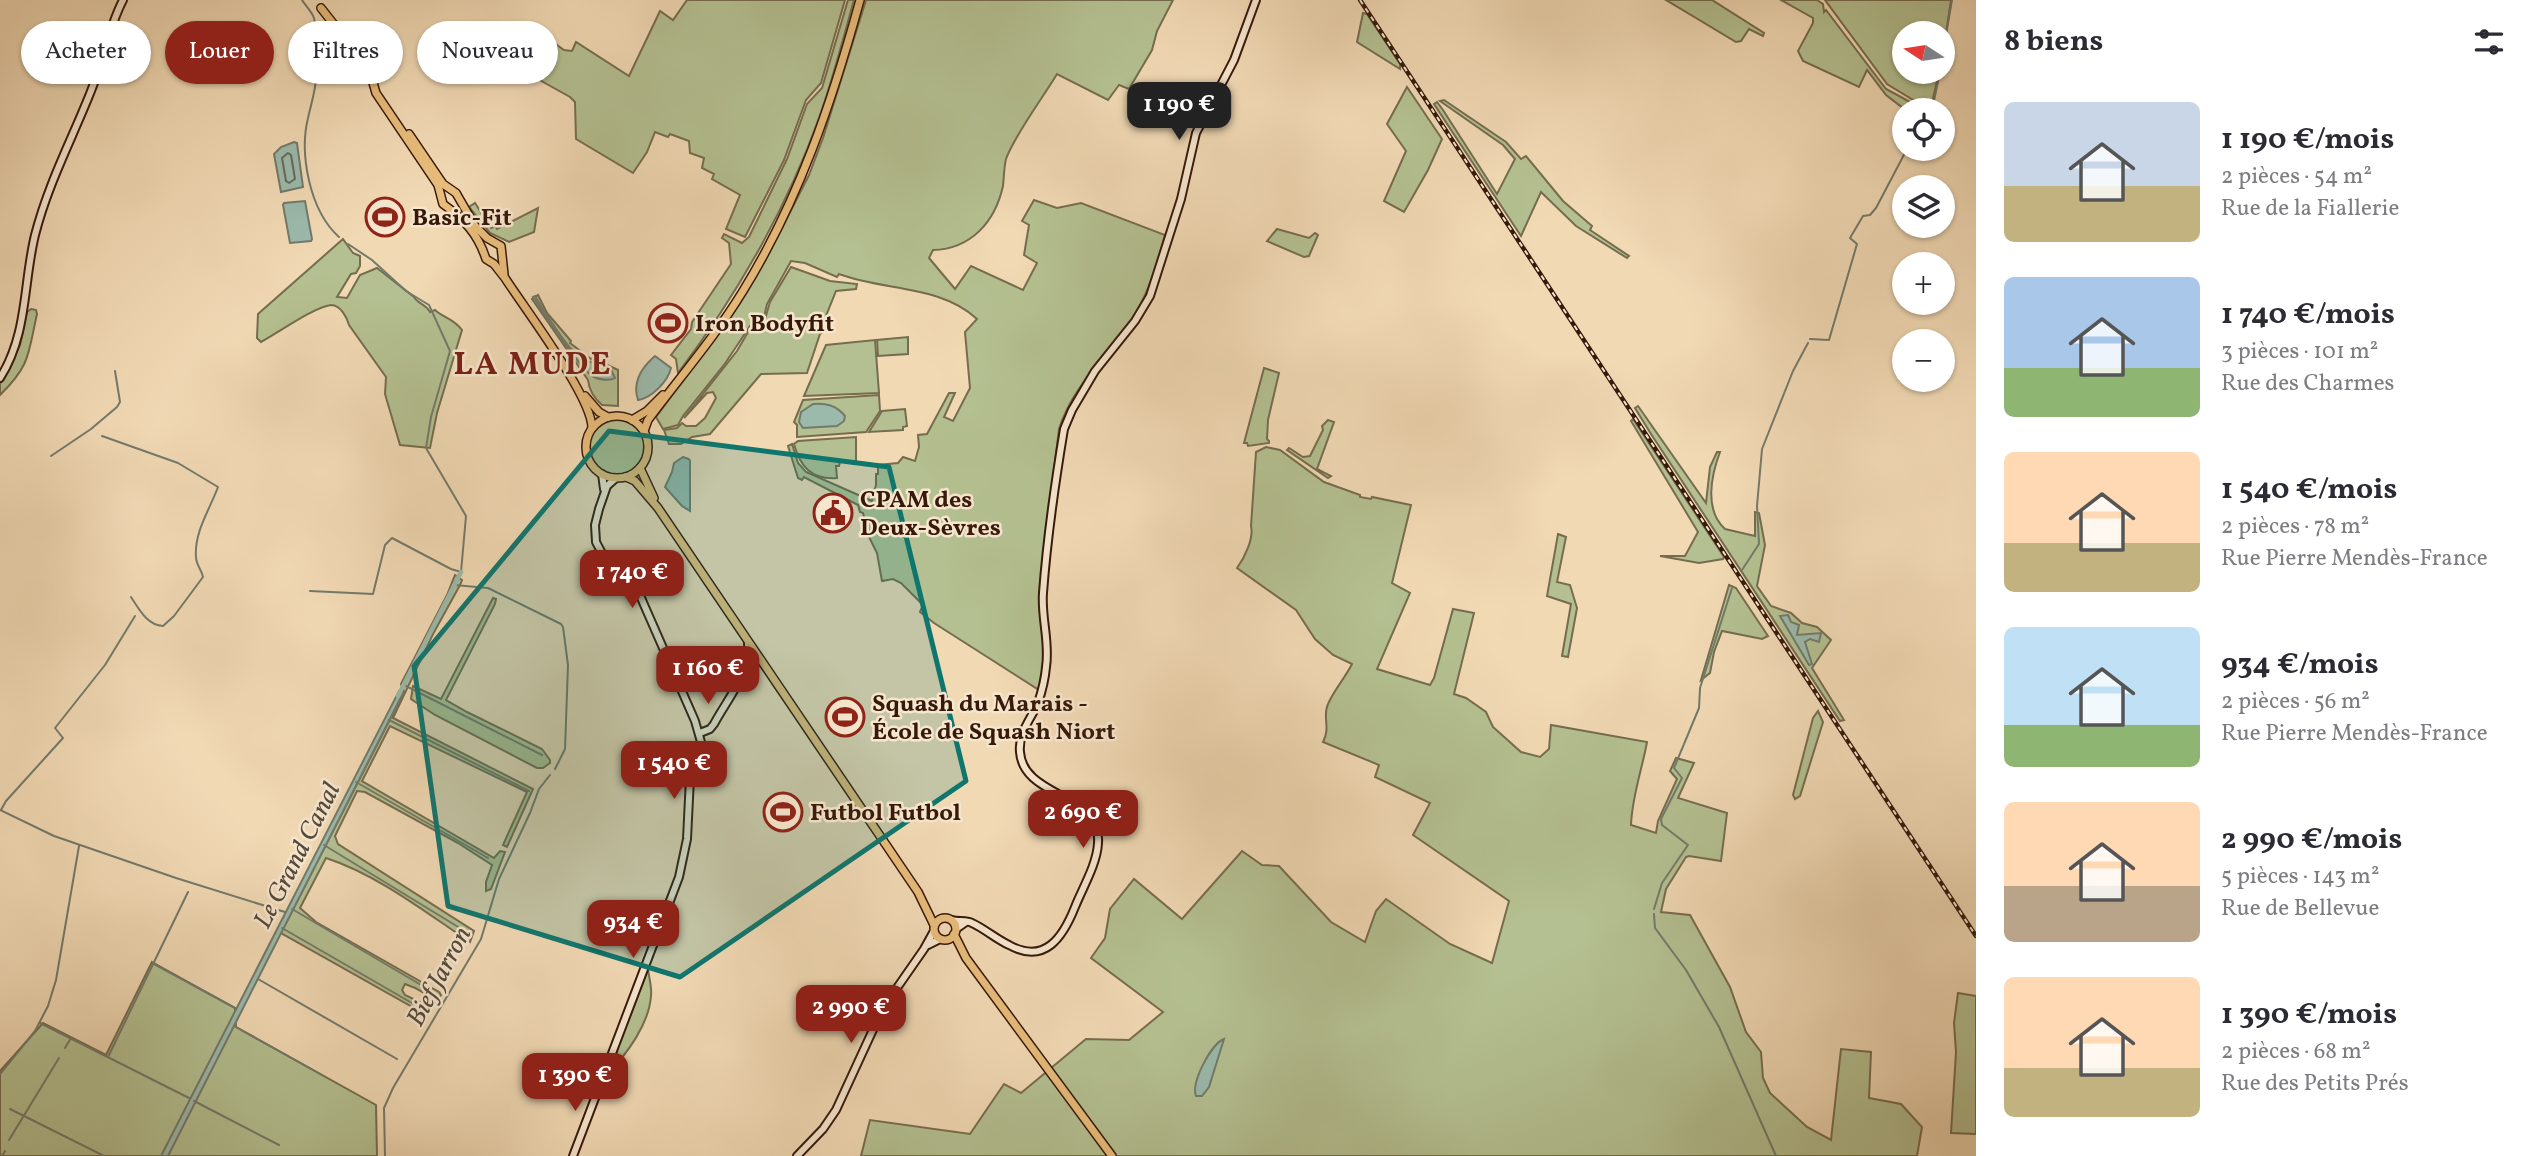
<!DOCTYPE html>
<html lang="fr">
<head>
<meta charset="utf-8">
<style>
  :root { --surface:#fff; --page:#f2f2f3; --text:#2b2b33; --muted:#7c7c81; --accent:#8f2418 }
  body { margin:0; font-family:Vollkorn,serif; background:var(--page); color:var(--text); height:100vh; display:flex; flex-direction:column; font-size:26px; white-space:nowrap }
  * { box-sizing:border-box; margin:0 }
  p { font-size:23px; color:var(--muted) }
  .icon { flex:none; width:38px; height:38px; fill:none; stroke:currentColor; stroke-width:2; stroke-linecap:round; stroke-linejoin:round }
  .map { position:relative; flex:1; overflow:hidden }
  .side { display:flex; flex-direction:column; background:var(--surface); width:560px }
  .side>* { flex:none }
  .banner { position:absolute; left:21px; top:21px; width:665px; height:63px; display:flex; gap:14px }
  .needle { width:46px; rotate:282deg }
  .tools { position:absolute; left:1892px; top:21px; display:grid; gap:14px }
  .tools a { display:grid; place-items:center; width:63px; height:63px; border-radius:50%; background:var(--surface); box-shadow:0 2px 5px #0004; font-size:35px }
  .price { position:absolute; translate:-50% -60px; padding:0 16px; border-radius:14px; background:var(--accent); color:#fff; font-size:23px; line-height:46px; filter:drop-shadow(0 2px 4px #0008) }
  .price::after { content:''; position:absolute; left:50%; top:42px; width:21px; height:16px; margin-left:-10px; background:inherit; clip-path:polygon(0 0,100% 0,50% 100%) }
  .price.on { background:#222; color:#fff }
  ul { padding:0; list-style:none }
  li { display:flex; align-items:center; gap:21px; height:175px; padding:0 28px }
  li span { display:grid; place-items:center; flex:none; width:196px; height:140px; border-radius:10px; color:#555 }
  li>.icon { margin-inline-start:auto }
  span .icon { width:84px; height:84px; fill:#fffc; stroke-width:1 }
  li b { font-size:30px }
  h2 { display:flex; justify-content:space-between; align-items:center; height:84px; padding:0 28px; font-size:30px }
  .pill { padding:0 24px; border-radius:32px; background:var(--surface); box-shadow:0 2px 5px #0004; font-size:24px; line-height:63px }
  .pill.on { background:var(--accent); color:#fff }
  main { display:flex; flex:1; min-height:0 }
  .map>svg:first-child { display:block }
  .green { fill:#b4c091; stroke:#766c4e; stroke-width:2 }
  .water { fill:#9bbaac; stroke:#737a6b; stroke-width:2 }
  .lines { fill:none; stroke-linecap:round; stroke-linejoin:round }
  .shore { stroke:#696a5b; stroke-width:2 }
  .stream { stroke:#737a6b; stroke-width:2 }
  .canal { stroke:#9bbaac; stroke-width:4.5 }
  .secondary-casing { stroke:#37190a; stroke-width:10 }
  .primary-casing { stroke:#37190a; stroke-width:10 }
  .secondary { stroke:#f6e6ce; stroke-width:6 }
  .primary { stroke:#e8bc7a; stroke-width:7 }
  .rail-casing { stroke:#37190a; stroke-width:4.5 }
  .rail { stroke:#f6e6ce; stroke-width:2; stroke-dasharray:5; stroke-linecap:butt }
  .marked { fill:#0f766e; fill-opacity:0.2; stroke:#0f766e; stroke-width:5; stroke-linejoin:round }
  .labels { text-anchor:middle; stroke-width:5; stroke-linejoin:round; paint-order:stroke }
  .poi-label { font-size:24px; font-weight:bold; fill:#37190a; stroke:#f6e6ce; text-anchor:start }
  .water-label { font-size:26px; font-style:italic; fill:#55493b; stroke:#f6e6ce }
  .district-label { font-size:32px; font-weight:bold; letter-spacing:2px; fill:#7a1f14; stroke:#f6e6ce }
</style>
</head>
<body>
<main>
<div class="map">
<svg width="1976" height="1156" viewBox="0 0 1976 1156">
  <rect width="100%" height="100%" fill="#f1d9b4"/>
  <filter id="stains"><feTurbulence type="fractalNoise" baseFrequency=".00286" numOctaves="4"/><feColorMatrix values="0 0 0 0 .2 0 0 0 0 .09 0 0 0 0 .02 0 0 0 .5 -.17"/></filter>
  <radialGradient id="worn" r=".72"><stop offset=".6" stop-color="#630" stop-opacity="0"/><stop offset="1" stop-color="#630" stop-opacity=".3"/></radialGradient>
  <g class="green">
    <polygon points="687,0 845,0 821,83 806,100 784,160 745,237 726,229 740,195 712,179 714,174 702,168 704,158 690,153 689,141 670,134 668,137 655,132 647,152 633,173 576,139 575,102 570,97 518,68 543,35 564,50 572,51 576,42 629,76 660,11 673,20"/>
    <path d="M848 0H854C843 39 833 79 819 118 786 210 737 295 678 373L676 359 671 355 691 329 692 322 731 264 729 243 722 238 724 234 742 243 749 237 787 159 807 104 822 88Z"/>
    <path d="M866 0H1173L1157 31 1152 50 1129 89 1119 85 1108 100 1057 74C1044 96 1014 136 1006 159 1004 167 1004 177 1003 186 995 222 971 249 933 250L929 258 955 289 971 266 1023 290 1037 263 1024 255 1029 225 1022 221 1034 200 1057 208 1081 203 1165 235C1156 268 1147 298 1128 326 1104 360 1072 387 1059 429L1040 583 1039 600 1045 653 1039 690 934 623 920 612 923 605 901 583 893 579 882 581 877 553 869 537 863 513 860 512 858 505 804 477 802 480 798 478 788 446 792 444 798 463 806 472 872 501 876 485V474H878V465L898 463 903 457 915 461 919 447 918 435 927 434 949 393H955L944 417 953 421 970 388 965 332 977 319C941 285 884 291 839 274L837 277 805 263 791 261 767 304 764 317 750 326 724 365 683 416 678 425 663 429 656 417 738 305 782 228 809 175 823 138Z"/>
    <polygon points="1666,0 1712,0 1764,33 1763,36 1749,29 1741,41 1736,42"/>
    <polygon points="1781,0 1817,0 1823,4 1824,12 1826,10 1886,89 1914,104 1903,108 1886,95 1867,70 1859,87 1803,61 1798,51 1813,23 1813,18"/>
    <polygon points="1825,0 1951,0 1943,54 1942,33 1904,33 1904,72 1939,72 1932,103 1923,106 1887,84"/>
    <polygon points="1363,13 1367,14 1400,64 1400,69 1357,42"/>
    <polygon points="1407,87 1442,139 1428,170 1404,212 1384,201 1406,151 1387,124"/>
    <polygon points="1444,100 1506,142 1521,159 1526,156 1563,201 1592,226 1590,230 1629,256 1627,258 1576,226 1541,192 1521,236 1434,104 1437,102 1443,110 1497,194 1515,159 1503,145 1440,101"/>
    <polygon points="475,203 491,228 495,226 497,229 538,208 534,232 509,242 490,233 469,207"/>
    <polygon points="1277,229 1309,238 1315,233 1318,235 1309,256 1304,257 1267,241"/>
    <path d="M343 239 353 253 360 256V266L356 273 351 274 337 297 347 298 360 275 377 268 414 297C418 304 426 304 430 312L435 310C444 318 454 319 462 330L437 413 430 448 400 445 385 394 386 377 349 325C347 318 341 305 331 305 314 307 278 333 261 342L257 338 258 314Z"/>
    <polygon points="791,267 830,281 857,284 856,289 836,291 826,316 827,330 820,334 807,373 761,374 710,434 692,437 681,444 669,444 664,430 677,428 682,423 686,426 696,426 705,418 716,398 713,392 707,393 684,418 737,351 751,327 765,319 770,302"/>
    <path d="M538 295 547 313 571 341 570 343 591 359 593 358 618 370V406L602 405C594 398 589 390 588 380L532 299Z"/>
    <path d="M31 309 36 310 37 314C28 353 31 365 0 395V384L20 345 27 312Z"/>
    <polygon points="908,337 908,354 878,356 877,340"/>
    <polygon points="875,340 879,393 804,396 826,345"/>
    <polygon points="1264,368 1279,373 1268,420 1267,439 1269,441 1269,443 1248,446 1247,443 1244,443"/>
    <polygon points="879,395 880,411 866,432 797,437 797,425 794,422 803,400"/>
    <path d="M1638 406 1706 503 1710 467 1717 452H1720C1711 476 1704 510 1725 529L1755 536V512L1759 513 1765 545 1757 586 1771 606 1791 613 1802 623 1817 627 1831 640 1812 668 1844 720 1840 721 1651 434 1635 408Z"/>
    <polygon points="905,409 907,426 903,427 903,430 869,432 882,411"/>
    <polygon points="1633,419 1724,557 1723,559 1699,563 1660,556 1685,556 1698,532 1631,421"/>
    <circle cx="617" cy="447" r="28"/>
    <polygon points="1328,420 1334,422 1317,469 1331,476 1328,478 1287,450 1289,448 1303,457 1310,456 1323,430 1322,426"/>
    <path d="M856 437V461L840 462 839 466H836L837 478C811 480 800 466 794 444L798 441Z"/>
    <path d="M1266 447 1280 450 1324 482 1360 495V497L1371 499 1372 497 1411 505 1392 583 1410 593 1377 669 1430 685 1434 678 1453 609 1474 613 1454 694 1466 698 1486 712 1493 727 1521 752 1540 757 1549 749 1551 725 1647 742C1642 770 1632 796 1631 825L1656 833 1658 821 1677 779 1670 771 1676 758 1694 763 1678 798 1727 813 1721 861 1689 856 1686 857 1666 889 1661 912 1690 915 1730 987 1746 1032 1761 1052 1763 1078 1770 1093 1807 1127 1831 1140 1841 1049 1871 1052 1869 1098 1901 1104 1922 1127 1917 1156H861L870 1120 970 1134 1004 1084 1021 1093 1086 1039 1129 1040 1163 1012 1091 958 1105 938 1110 909 1134 879 1182 919 1242 851 1262 865 1279 866 1331 922 1365 942 1376 911 1386 899 1450 944 1492 963 1509 901 1413 835 1430 803 1375 777 1379 765 1323 742C1331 727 1322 717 1328 704 1334 690 1345 678 1352 664L1333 655 1315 639 1296 610 1237 568C1245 557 1254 538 1251 526L1256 452Z"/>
    <polygon points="1558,534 1566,537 1557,582 1570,585 1577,608 1568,657 1562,656 1571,604 1547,596"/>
    <path d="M455 575 462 580 460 585 433 634 393 718 533 789 507 847 503 845 527 792 390 726 362 781 494 858 500 851 505 852 491 889 486 891V882L492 865 458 843 365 792 357 791 335 836 338 844 474 931 470 942C425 912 378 875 326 858L300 908 316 922 439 992 441 995 435 1003C427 993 417 988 405 984L402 990 405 995 424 1004 428 1011 426 1017 421 1012 281 933 404 692 401 684 447 595Z"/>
    <polygon points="1729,585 1736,588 1768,636 1762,639 1722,631 1714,652 1710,673 1701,680"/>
    <polygon points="493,598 496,599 495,604 446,700 467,712 542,749 550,760 550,763 543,768 537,768 435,715 411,699 413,686 441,699"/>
    <polygon points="1818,711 1823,722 1800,796 1795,799 1793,795 1813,718"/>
    <polygon points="152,962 235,1008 236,1027 376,1105 377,1156 0,1156 0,1071 43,1023 106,1055"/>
    <path d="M648 969C649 978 652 987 651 996 649 1024 627 1054 608 1073Z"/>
    <polygon points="1958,993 1976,996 1976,1134 1951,1133 1956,1052 1954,1023"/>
  </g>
  <g class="water">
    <polygon points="294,142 297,143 303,187 281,192 274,154 281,147"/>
    <polygon points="305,201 312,239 311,241 290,243 283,205 284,203"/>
    <path d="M535 296C543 309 569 352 581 358 590 363 600 365 611 369L615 378C610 381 600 380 594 377 581 371 543 312 533 297Z"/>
    <path d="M655 356 671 368C668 381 652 398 638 400 632 382 641 368 655 356Z"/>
    <path d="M813 404C826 403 836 405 845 416L844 421 837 426 803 428 799 422 801 412Z"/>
    <polygon points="683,457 689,459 690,461 690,511 682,506 665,487 672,472 674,463"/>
    <polygon points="1788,615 1791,622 1799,625 1797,635 1821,633 1819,642 1810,639 1805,642 1812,664 1809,665 1780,616"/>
    <polygon points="399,691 403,693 168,1156 161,1156"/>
    <path d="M1224 1039 1209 1087 1202 1096H1196C1191 1082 1211 1044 1224 1039Z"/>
  </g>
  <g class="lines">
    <polygon class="shore" points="288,153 291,155 295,179 289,183 286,181 282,158"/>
    <g class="stream">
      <path d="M302 0C305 5 312 12 314 18 317 29 314 43 313 55 313 62 316 69 316 76 316 90 311 104 308 118 299 155 310 211 339 237"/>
      <polyline points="1942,57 1952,0"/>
      <polyline points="1925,110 1934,101 1940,72"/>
      <polyline points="1810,339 1829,340 1857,244 1850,238 1863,216 1870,215 1876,208 1907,149"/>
      <path d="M102 436 178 463 218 487C210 509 194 532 196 557 196 565 202 570 203 577L174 616 163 626C147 625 139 609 131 597"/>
      <polyline points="51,456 91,429 117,407 120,402 115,371"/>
      <polyline points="1742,570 1759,544 1757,506 1762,449 1793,371 1808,343"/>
      <polyline points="454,585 488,588 561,624 563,627 568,665 565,749 555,769"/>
      <polyline points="310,591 373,594 385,545 392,538 451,569 461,572 466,516 426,448 431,417 450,351 429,305 406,291 372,260 348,244"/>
      <polyline points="404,685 542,755"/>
      <polyline points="389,720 529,791"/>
      <polyline points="356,782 488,858"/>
      <polyline points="0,810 54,836 176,878 285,912"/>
      <polyline points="1,810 6,801 63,738 55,728 105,665 135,616"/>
      <polyline points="324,845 468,933"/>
      <polyline points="292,909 433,992"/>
      <polyline points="1654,909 1662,883 1688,845 1662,825 1661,819 1682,778 1674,768 1699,708 1700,688 1732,588"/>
      <polyline points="1654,914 1655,928 1686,970 1719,1027 1776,1156"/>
      <polyline points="282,928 424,1010"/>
      <polyline points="154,964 235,1008"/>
      <polyline points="258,979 397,1059"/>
      <polyline points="40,1023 189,1098"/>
      <polyline points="234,1026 322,1075"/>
      <polyline points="65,1048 71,1038"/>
      <polyline points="108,1057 188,892"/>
      <polyline points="0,1074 35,1031 48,1006 56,980 79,846"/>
      <polyline points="194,1101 279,1145"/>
      <polyline points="10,1109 104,1156"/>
      <polyline points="9,1140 59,1058"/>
      <polyline points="2,1156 5,1151"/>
      <polyline points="385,1156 384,1108 393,1088 481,939 499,879 530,813 539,789 550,775"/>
    </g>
    <polyline class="canal" points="398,696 461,572"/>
    <defs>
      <g id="secondary">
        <path d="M0 378C28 334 23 284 35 235 48 184 72 139 91 91 103 61 108 29 123 0"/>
        <polyline points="602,474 604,489"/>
        <path d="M700 733 710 729 714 724C726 701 753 669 748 643"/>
        <path d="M952 920C958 922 966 920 972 923 985 929 996 939 1009 945 1045 965 1063 937 1075 907 1083 887 1097 864 1098 843 1102 793 1023 798 1020 752 1018 733 1031 719 1038 703 1042 691 1045 679 1046 667 1050 642 1041 618 1043 593 1047 539 1055 483 1064 429L1072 410 1095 371 1135 321 1150 296 1181 199 1196 133 1234 60 1256 0"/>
        <polyline points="956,929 966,922"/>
        <polyline points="928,945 940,939"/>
        <polyline points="573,1156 679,877 687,839 690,778 701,742 695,721 638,591 606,561 596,542 595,525 599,509 607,486 616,478"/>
        <polyline points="797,1156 823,1129 836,1110 883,1008 924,949 934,931"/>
      </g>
      <g id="primary">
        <path d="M321 8 369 69 376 93 438 185 443 204C464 219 478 234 486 259L494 264 505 278C525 309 592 397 592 428"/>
        <polyline points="352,55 370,78"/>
        <polyline points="409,134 443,184 456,193 475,226 487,238 501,246 504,274"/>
        <polyline points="585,396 599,412 608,417"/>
        <circle cx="617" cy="447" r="31"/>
        <polyline points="632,420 647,411 663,395"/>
        <path d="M644 431 648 420C680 377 715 337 743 291 799 200 832 102 860 0"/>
        <polyline points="640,468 654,498"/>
        <polyline points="626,477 635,481 658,508 918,892 934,925"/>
        <circle cx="945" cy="929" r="11"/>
        <polyline points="954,934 966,958 1112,1156"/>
      </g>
    </defs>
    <use href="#secondary" class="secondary-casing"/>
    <use href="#primary" class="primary-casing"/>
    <use href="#secondary" class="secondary"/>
    <use href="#primary" class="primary"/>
    <defs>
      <polyline id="rail" points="1360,0 1976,936"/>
    </defs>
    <use href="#rail" class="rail-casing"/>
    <use href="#rail" class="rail"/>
  </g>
  <path class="marked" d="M609 431 889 467 966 781 680 977 448 906 414 666Z"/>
  <defs>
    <symbol id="stadium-ring" viewBox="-11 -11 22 22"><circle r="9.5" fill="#f6e6ce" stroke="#8f2418" stroke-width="1.5"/><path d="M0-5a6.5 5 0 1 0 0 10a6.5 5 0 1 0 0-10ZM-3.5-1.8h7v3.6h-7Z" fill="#8f2418"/></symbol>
    <symbol id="civic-ring" viewBox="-11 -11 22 22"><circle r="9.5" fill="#f6e6ce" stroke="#8f2418" stroke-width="1.5"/><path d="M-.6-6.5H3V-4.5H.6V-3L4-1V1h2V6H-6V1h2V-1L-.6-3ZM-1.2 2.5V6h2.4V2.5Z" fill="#8f2418"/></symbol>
  </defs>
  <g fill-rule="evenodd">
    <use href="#stadium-ring" x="363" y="195" width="44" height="44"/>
    <use href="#stadium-ring" x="646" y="301" width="44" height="44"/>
    <use href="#civic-ring" x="811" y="491" width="44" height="44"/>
    <use href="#stadium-ring" x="823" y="695" width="44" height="44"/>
    <use href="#stadium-ring" x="761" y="790" width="44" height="44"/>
  </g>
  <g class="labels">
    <g class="poi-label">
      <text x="412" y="225">Basic-Fit</text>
      <text x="695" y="331">Iron Bodyfit</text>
      <text x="860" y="507">CPAM des<tspan x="860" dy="28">Deux-Sèvres</tspan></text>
      <text x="872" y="711">Squash du Marais -<tspan x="872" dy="28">École de Squash Niort</tspan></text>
      <text x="810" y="820">Futbol Futbol</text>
    </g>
    <g class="water-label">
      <text transform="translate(296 855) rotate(-63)" y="9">Le Grand Canal</text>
      <text transform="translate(438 976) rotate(-62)" y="9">Bief Jarron</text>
    </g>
    <g class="district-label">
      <text x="533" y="374">LA MUDE</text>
    </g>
  </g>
  <rect width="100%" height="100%" filter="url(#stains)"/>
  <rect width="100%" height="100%" fill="url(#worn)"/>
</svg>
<div class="tools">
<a><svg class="needle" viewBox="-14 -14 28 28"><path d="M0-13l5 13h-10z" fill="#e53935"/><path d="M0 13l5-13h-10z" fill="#7c7c81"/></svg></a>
<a><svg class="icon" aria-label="locate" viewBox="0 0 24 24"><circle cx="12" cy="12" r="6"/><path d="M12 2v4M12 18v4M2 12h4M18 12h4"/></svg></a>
<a><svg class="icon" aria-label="layers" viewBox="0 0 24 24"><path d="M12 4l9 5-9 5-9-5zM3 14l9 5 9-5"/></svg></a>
<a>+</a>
<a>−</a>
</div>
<b class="price on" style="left:1179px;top:142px">1 190 €</b>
<b class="price" style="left:632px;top:610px">1 740 €</b>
<b class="price" style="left:708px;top:706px">1 160 €</b>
<b class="price" style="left:674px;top:801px">1 540 €</b>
<b class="price" style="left:1083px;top:850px">2 690 €</b>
<b class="price" style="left:633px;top:960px">934 €</b>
<b class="price" style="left:851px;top:1045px">2 990 €</b>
<b class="price" style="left:575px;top:1113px">1 390 €</b>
<div class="banner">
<a class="pill">Acheter</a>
<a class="pill on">Louer</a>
<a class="pill">Filtres</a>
<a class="pill">Nouveau</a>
</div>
</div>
<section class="side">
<h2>8 biens<svg class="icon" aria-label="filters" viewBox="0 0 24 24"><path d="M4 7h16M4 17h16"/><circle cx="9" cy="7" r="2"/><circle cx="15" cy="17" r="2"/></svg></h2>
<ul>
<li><span style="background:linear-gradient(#c9d6e8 60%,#c2b280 0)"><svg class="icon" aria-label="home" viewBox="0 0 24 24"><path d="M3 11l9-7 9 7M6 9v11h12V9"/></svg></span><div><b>1 190 €/mois</b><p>2 pièces · 54 m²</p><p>Rue de la Fiallerie</p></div></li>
<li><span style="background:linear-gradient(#a9c7e8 65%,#8fb573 0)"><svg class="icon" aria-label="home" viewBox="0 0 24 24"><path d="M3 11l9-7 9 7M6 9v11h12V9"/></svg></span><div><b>1 740 €/mois</b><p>3 pièces · 101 m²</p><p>Rue des Charmes</p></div></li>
<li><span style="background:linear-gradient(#ffd9b3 65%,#c2b280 0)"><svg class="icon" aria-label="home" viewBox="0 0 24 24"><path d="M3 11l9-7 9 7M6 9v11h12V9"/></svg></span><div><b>1 540 €/mois</b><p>2 pièces · 78 m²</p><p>Rue Pierre Mendès-France</p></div></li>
<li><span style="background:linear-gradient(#bfe0f5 70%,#8fb573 0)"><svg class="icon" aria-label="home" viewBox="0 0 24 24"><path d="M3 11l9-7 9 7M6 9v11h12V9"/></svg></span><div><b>934 €/mois</b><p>2 pièces · 56 m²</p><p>Rue Pierre Mendès-France</p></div></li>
<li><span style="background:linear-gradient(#ffd9b3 60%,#b9a48a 0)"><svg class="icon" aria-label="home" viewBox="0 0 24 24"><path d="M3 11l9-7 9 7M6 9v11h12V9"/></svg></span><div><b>2 990 €/mois</b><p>5 pièces · 143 m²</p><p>Rue de Bellevue</p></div></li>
<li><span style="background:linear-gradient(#ffd9b3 65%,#c2b280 0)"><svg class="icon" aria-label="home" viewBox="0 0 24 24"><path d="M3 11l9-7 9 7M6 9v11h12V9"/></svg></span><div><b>1 390 €/mois</b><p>2 pièces · 68 m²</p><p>Rue des Petits Prés</p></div></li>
</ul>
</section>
</main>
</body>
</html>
